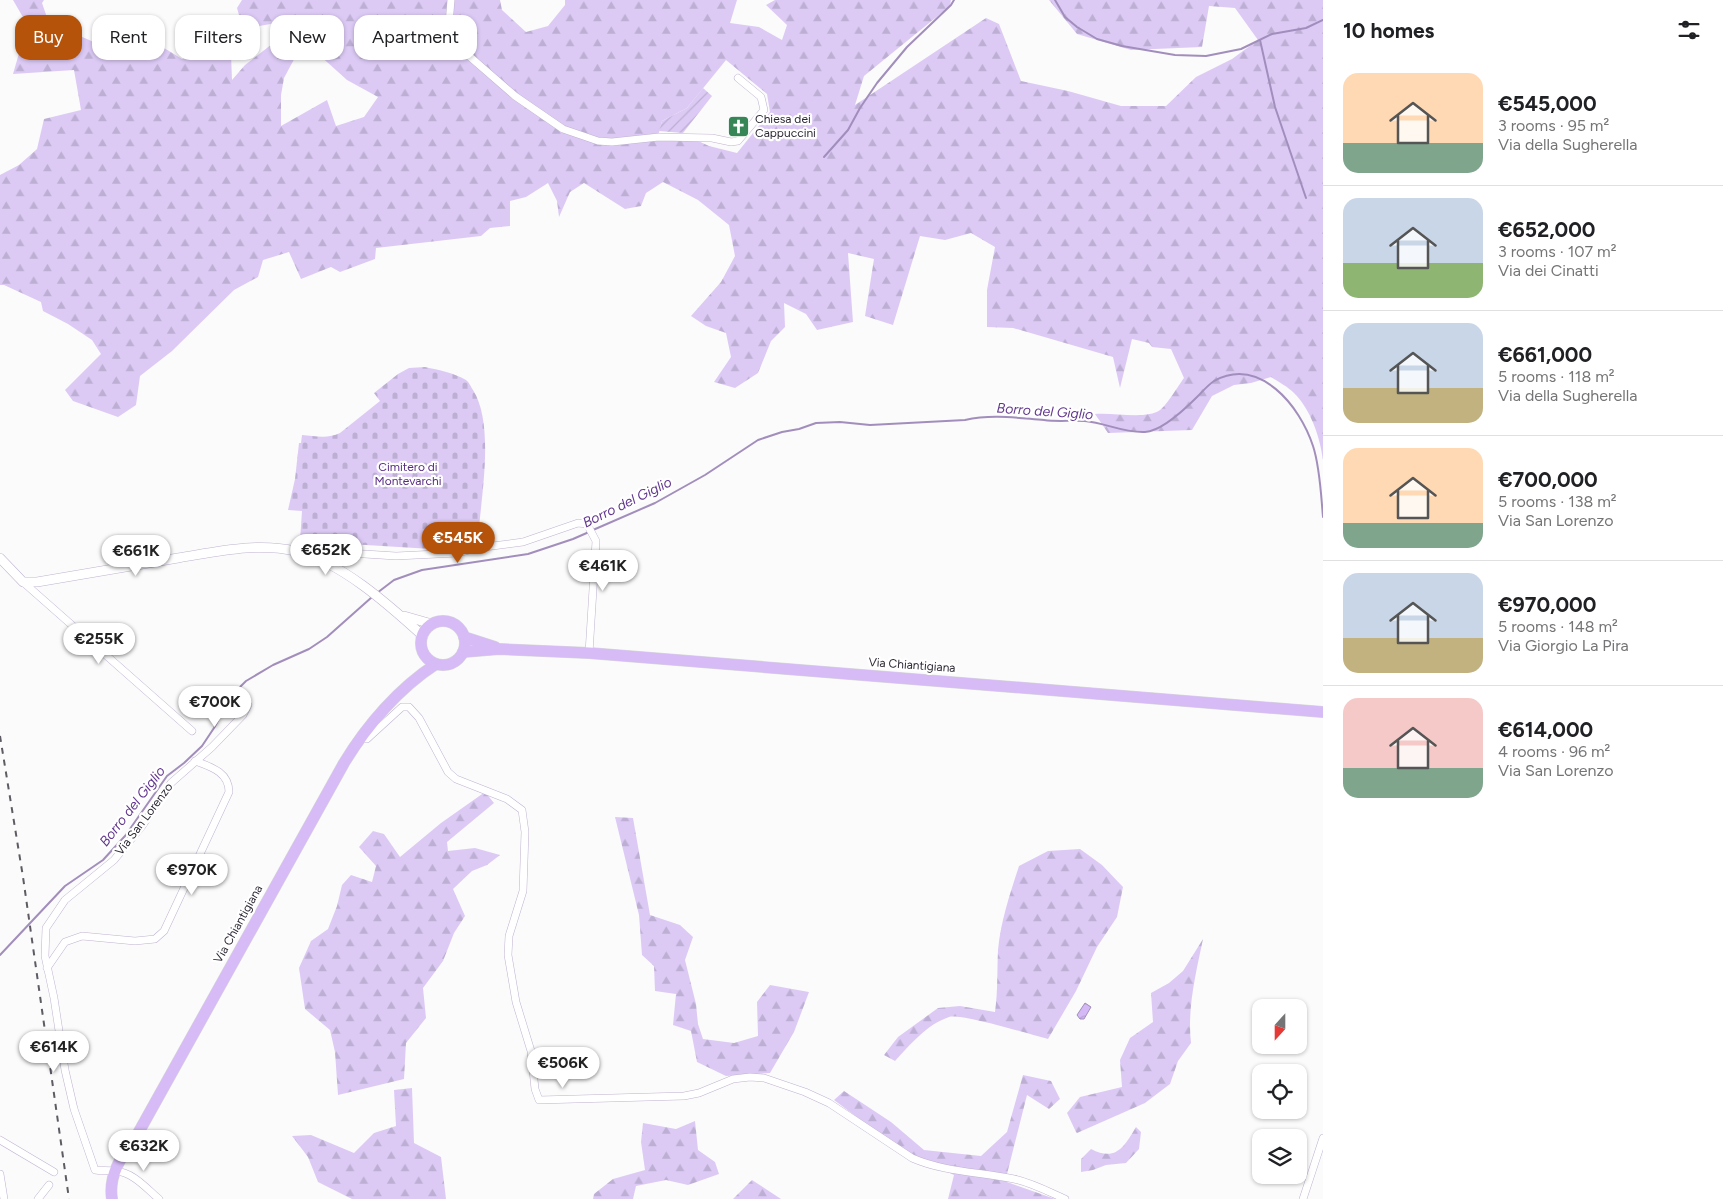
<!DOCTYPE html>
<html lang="en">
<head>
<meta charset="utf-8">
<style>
  :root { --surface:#fff; --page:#f6f6f6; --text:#202124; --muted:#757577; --line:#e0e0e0; --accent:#b45309 }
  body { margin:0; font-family:Figtree,sans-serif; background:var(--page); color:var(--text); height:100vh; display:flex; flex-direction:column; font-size:19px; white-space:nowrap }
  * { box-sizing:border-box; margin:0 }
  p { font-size:16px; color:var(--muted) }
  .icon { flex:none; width:28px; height:28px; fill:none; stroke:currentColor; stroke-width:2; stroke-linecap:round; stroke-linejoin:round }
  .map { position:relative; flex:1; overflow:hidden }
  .sheet { display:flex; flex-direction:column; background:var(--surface); width:400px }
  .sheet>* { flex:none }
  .top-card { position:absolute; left:15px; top:15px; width:475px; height:45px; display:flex; gap:10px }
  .needle { width:32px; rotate:201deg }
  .controls { position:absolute; left:1252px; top:999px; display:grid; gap:10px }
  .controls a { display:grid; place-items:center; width:55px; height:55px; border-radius:10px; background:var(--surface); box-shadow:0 1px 4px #0004; font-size:25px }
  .price { position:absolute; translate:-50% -42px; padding:0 11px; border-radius:18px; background:#fff; color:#222; font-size:16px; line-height:32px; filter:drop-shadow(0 1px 2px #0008) }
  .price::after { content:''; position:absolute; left:50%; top:30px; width:15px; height:11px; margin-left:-8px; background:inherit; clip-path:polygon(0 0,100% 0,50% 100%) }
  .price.selected { background:var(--accent); color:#fff }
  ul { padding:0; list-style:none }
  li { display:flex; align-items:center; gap:15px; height:125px; padding:0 20px }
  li+li { border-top:1px solid var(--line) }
  li span { display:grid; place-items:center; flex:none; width:140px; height:100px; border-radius:15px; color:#555 }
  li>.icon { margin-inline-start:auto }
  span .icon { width:60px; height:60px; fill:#fffc; stroke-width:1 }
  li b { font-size:21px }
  h2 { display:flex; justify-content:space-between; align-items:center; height:60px; padding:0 20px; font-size:21px }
  .pill { padding:0 18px; border-radius:15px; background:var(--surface); box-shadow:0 1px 4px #0004; font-size:18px; line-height:45px }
  .pill.selected { background:var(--accent); color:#fff }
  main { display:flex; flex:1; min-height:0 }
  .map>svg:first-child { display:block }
  .forest { fill:url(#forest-firs); fill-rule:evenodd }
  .cemetery { fill:url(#cemetery-stones) }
  .garden { fill:url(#garden-furrows) }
  .water { fill:url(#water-waves); stroke:#a28ebc }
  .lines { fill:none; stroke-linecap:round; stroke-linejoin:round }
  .stream { stroke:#a28ebc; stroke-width:2 }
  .minor-casing { stroke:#bfb3d0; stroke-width:8 }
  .tertiary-casing { stroke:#bfb3d0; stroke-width:10 }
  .primary-casing { stroke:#d9d8da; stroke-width:12 }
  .minor { stroke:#fff; stroke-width:7 }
  .tertiary { stroke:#fff; stroke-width:9 }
  .primary { stroke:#d6bbf6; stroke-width:11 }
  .rail { stroke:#5e5b63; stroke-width:2; stroke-dasharray:6 6; stroke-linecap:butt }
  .labels { text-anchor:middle; stroke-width:4.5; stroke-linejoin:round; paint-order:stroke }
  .poi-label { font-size:12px; fill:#2d2934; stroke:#fff; text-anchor:start }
  .park-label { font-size:12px; fill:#582c82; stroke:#fff }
  .street-label { font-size:12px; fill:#2d2934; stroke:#fff }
  .water-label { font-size:14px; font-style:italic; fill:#62378e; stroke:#fff }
</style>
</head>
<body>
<main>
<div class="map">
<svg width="1323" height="1199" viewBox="0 0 1323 1199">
  <defs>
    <pattern id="forest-firs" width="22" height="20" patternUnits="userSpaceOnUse" patternTransform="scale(1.25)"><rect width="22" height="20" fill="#dccaf5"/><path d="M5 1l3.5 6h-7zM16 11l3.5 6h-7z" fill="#bdaed3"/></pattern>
    <pattern id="cemetery-stones" width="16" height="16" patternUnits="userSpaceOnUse" patternTransform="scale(1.25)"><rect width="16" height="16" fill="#dccaf5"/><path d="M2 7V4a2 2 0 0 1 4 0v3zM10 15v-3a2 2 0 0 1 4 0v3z" fill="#bdaed3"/></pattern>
    <pattern id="garden-furrows" width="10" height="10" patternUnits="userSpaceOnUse" patternTransform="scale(1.25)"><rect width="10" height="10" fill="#dccaf5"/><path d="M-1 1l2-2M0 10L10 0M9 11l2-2" fill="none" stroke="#bdaed3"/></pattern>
    <pattern id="water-waves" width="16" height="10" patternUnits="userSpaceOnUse" patternTransform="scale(1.25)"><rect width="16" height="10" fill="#d4b9f6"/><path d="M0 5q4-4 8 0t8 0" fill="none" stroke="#b69fd4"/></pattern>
  </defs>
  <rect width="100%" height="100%" fill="#fbfbfb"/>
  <g class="forest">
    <path d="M13 0H44L42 3 59 52 80 36 103 46 131 37 156 43 182 59 206 46 222 23 229 18 238 32 231 54 232 80 245 65 276 41 298 52 284 78 281 95V126L327 100 336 126 364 117 378 97 347 80 317 53 285 36 276 23 243 29 237 8 242 0H500L502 10 526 32 548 26 565 5V0H737L730 23 759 27 782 40 787 25 766 5 775 0H951L950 6 864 76 855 105 986 18 999 24 1021 81 1068 91 1121 106H1166L1196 77 1232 59 1258 40 1235 8 1209 6 1202 47 1131 50 1077 34 1049 0H1323V460C1320 437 1311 410 1294 393 1288 387 1279 382 1271 377L1251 383 1234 385 1212 396 1192 430 1108 433 1095 414C1113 412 1146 420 1160 410 1167 405 1178 386 1184 378L1171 349 1152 347 1149 343 1132 339 1120 388 1113 357 1013 328 987 327V290L995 247 971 233 945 240 920 236 893 325 865 316 874 259 848 253 853 322 817 330 806 314 784 303 785 327 771 341 758 373 735 388 714 382 731 357 726 333 706 326 691 316 721 282 735 256 729 225 698 200 663 182 646 193 641 206 625 209 584 183 570 192 559 217 557 201 548 183 526 197 510 201V226L490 228 481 236 376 248 375 259 340 272 331 267 301 279 289 252 263 260 258 277 234 290 172 351 140 376 136 405 118 417 73 401 65 390 101 354 92 340 68 324 43 311 41 302 4 285H0V175L19 165 37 149 44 119 81 110 74 70 13 74 24 36V19ZM726 60 767 94 770 112 737 153 709 146 696 140H657L662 121 687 108Z"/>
    <polygon points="485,792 494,803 447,842 448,851 475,848 500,855 487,865 472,871 453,889 465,916 454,933 443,961 423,988 426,1018 406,1043 404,1079 338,1095 335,1052 330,1030 305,1009 299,968 311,941 328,929 337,906 342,885 351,875 372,882 376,866 359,847 373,831 384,834 400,857 441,823"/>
    <polygon points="615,817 633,818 650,915 680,925 693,937 685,960 696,1004 698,1024 703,1039 734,1043 758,1036 757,1002 770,985 809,992 794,1032 770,1073 726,1076 697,1062 691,1031 673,1025 676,994 655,991 654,966 642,955 639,915"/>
    <path d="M1080 849 1102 865 1123 887 1117 917 1097 947 1076 991 1048 1039C1032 1035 961 1013 949 1017 926 1025 911 1044 895 1061L884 1055 898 1037 938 1008 960 1006 995 1012C998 991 997 971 998 950 1001 920 1010 894 1019 866L1048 851Z"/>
    <path d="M1203 939C1196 973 1187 1008 1191 1043L1178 1061 1170 1084 1145 1103 1077 1133 1076 1132 1067 1113 1080 1097 1122 1087 1120 1060 1130 1038 1153 1022 1151 993 1169 983 1183 971Z"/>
    <polygon points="1023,1075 1051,1081 1060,1099 1049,1109 1027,1095 1007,1174 1007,1182 1055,1199 948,1199 954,1175 901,1150 834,1100 844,1091 891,1122 924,1150 981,1156 1007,1132"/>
    <polygon points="412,1088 414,1143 441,1157 446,1199 352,1199 318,1182 308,1157 292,1136 311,1135 354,1153 374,1133 396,1126 394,1090"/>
    <polygon points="695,1121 698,1150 715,1162 719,1174 688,1185 666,1180 636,1186 633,1199 593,1199 594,1194 613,1179 645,1170 641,1142 643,1123 676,1129"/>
    <path d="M1136 1127 1141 1132 1139 1149 1126 1163 1106 1165 1093 1170 1081 1172V1159L1091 1149C1116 1162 1124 1147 1136 1127Z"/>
    <polygon points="752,1180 781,1199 733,1199"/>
  </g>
  <path class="cemetery" d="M425 367C439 370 454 373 466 380 469 382 471 387 473 390 495 425 481 497 478 539L475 545 462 549 448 550 300 541 302 511 288 510 295 479 299 443H301L302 435C315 436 328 439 340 433L380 401 374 393 398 374 409 368Z"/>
  <polygon class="garden" points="703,88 712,96 683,133 659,131 662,121 687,108"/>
  <polygon class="water" points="1085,1003 1091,1007 1084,1019 1080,1019 1077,1015"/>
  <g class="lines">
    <g class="stream">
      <polyline points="1055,0 1065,17 1077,27 1097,39 1122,46 1175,55 1206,56 1241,49 1272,34 1306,28 1323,20"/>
      <polyline points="1260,40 1275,107 1306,198"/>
      <polyline points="824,157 848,130 860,108 877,83 907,47 951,5 954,0"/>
      <path d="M593 530 655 503 705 475 758 440 782 432 799 429 816 423 840 422 870 425 965 420C992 414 1017 418 1044 420 1058 422 1072 420 1085 421 1106 423 1123 433 1145 432 1162 431 1185 409 1197 397 1202 392 1208 385 1214 381 1260 356 1300 406 1313 446 1320 467 1321 495 1323 517"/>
      <polyline points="377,593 394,580 422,570 528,554 573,539 589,532"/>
      <polyline points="0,955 65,886 103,860 125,836 167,776 184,763 202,746 214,728 231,696 246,681 273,665 309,649 327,637 372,597"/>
    </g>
    <defs>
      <g id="minor">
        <polyline points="451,0 449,24 453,38 461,49 515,96 563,129 598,141 612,142 659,137 712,138 731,142 738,141 764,110 761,97 738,78"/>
        <polyline points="324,561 333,552 396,556 458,553 477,548 523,542 578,523 587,524 596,541 589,653"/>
        <polyline points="23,582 192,731"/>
        <path d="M359 738 367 739 402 707H409L419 718 448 772 456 779 507 799 522 810 525 832 523 891 509 936 508 955 516 1002 531 1051 535 1089 539 1100 684 1096 699 1093 733 1079 750 1077 764 1078 805 1092 829 1103 912 1158C944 1172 980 1172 1014 1179 1032 1183 1049 1192 1065 1199"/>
        <path d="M47 968 65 942 82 936 135 941 155 939 164 931 229 792C229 772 211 767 195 761"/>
        <polyline points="0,1140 54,1172"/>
        <polyline points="0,1174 4,1199"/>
        <polyline points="38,1199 49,1185"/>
        <path d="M159 1199C146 1188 133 1172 115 1171 108 1170 101 1171 95 1170L74 1109 65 1070 54 998 45 956 46 928 65 900 114 860 142 826 171 783 212 747 243 715 248 705"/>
        <polyline points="1303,1199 1323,1138"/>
      </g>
      <g id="tertiary">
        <path d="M0 558 23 582H37C84 574 131 566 178 558 216 552 257 542 295 551 340 561 389 605 423 636"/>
        <polyline points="404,616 432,624"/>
      </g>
      <g id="primary">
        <circle cx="443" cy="643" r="22"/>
        <polyline points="464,637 495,647"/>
        <polyline points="463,652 499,649 589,653 1323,712"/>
        <path d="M112 1199C108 1175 122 1155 136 1137L344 763C367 725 399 688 436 664"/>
      </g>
    </defs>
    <use href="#minor" class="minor-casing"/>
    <use href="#tertiary" class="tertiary-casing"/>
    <use href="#primary" class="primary-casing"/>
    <use href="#minor" class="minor"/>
    <use href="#tertiary" class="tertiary"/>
    <use href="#primary" class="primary"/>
    <polyline class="rail" points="0,736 23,877 69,1199"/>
  </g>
  <defs>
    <symbol id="church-square" viewBox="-11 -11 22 22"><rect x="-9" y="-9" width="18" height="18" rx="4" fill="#378657" stroke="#fff"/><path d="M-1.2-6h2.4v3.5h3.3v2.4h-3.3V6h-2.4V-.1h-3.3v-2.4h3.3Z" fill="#fff"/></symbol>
  </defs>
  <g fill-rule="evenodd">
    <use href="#church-square" x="726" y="114" width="25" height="25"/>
  </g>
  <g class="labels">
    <g class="poi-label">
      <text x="755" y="123">Chiesa dei<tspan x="755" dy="14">Cappuccini</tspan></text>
    </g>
    <g class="park-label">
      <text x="408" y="471">Cimitero di<tspan x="408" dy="14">Montevarchi</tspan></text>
    </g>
    <g class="street-label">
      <text transform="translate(912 665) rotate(4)" y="4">Via Chiantigiana</text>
      <text transform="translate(144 819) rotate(-53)" y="4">Via San Lorenzo</text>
      <text transform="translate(238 924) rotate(-61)" y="4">Via Chiantigiana</text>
    </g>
    <g class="water-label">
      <text transform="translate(1045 411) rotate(4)" y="5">Borro del Giglio</text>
      <text transform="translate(627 502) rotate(-26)" y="5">Borro del Giglio</text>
      <text transform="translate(132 806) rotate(-52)" y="5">Borro del Giglio</text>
    </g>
  </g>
</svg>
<div class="controls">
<a><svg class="needle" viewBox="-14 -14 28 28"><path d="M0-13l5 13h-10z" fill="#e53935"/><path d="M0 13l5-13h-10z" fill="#757577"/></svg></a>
<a><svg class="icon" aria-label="locate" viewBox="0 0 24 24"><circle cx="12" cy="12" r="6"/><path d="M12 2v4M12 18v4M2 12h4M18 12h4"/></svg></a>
<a><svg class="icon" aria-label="layers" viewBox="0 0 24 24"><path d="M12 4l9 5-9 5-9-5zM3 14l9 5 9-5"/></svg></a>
</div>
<b class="price selected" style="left:458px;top:564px">€545K</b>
<b class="price" style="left:326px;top:576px">€652K</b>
<b class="price" style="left:136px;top:577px">€661K</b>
<b class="price" style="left:603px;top:592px">€461K</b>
<b class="price" style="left:99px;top:665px">€255K</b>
<b class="price" style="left:215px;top:728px">€700K</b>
<b class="price" style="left:192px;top:896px">€970K</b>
<b class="price" style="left:54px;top:1073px">€614K</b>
<b class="price" style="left:563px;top:1089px">€506K</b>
<b class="price" style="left:144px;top:1172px">€632K</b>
<div class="top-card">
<a class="pill selected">Buy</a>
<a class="pill">Rent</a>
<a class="pill">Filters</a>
<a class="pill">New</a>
<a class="pill">Apartment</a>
</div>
</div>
<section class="sheet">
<h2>10 homes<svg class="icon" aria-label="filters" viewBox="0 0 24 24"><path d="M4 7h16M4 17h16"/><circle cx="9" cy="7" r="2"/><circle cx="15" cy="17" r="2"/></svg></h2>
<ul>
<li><span style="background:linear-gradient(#ffd9b3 70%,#7fa58c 0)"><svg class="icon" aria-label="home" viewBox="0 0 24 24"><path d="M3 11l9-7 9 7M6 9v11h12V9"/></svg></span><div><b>€545,000</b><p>3 rooms · 95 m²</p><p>Via della Sugherella</p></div></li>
<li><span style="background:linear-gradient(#c9d6e8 65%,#8fb573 0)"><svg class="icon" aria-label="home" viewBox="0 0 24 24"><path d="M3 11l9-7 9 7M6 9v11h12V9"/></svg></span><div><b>€652,000</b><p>3 rooms · 107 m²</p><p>Via dei Cinatti</p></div></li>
<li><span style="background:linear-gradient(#c9d6e8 65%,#c2b280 0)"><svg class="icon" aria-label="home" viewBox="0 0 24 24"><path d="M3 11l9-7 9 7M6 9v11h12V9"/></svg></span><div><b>€661,000</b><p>5 rooms · 118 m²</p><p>Via della Sugherella</p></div></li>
<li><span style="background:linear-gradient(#ffd9b3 75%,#7fa58c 0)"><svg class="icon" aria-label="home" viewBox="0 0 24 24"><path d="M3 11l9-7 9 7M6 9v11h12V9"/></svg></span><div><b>€700,000</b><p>5 rooms · 138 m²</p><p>Via San Lorenzo</p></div></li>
<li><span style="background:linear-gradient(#c9d6e8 65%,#c2b280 0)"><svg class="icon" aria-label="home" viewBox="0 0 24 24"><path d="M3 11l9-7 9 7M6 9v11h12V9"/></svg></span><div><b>€970,000</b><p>5 rooms · 148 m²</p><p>Via Giorgio La Pira</p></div></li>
<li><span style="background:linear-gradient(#f6c9c9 70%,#7fa58c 0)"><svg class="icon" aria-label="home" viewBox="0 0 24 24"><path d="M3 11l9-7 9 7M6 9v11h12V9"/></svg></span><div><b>€614,000</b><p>4 rooms · 96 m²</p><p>Via San Lorenzo</p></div></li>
</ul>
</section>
</main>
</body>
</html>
